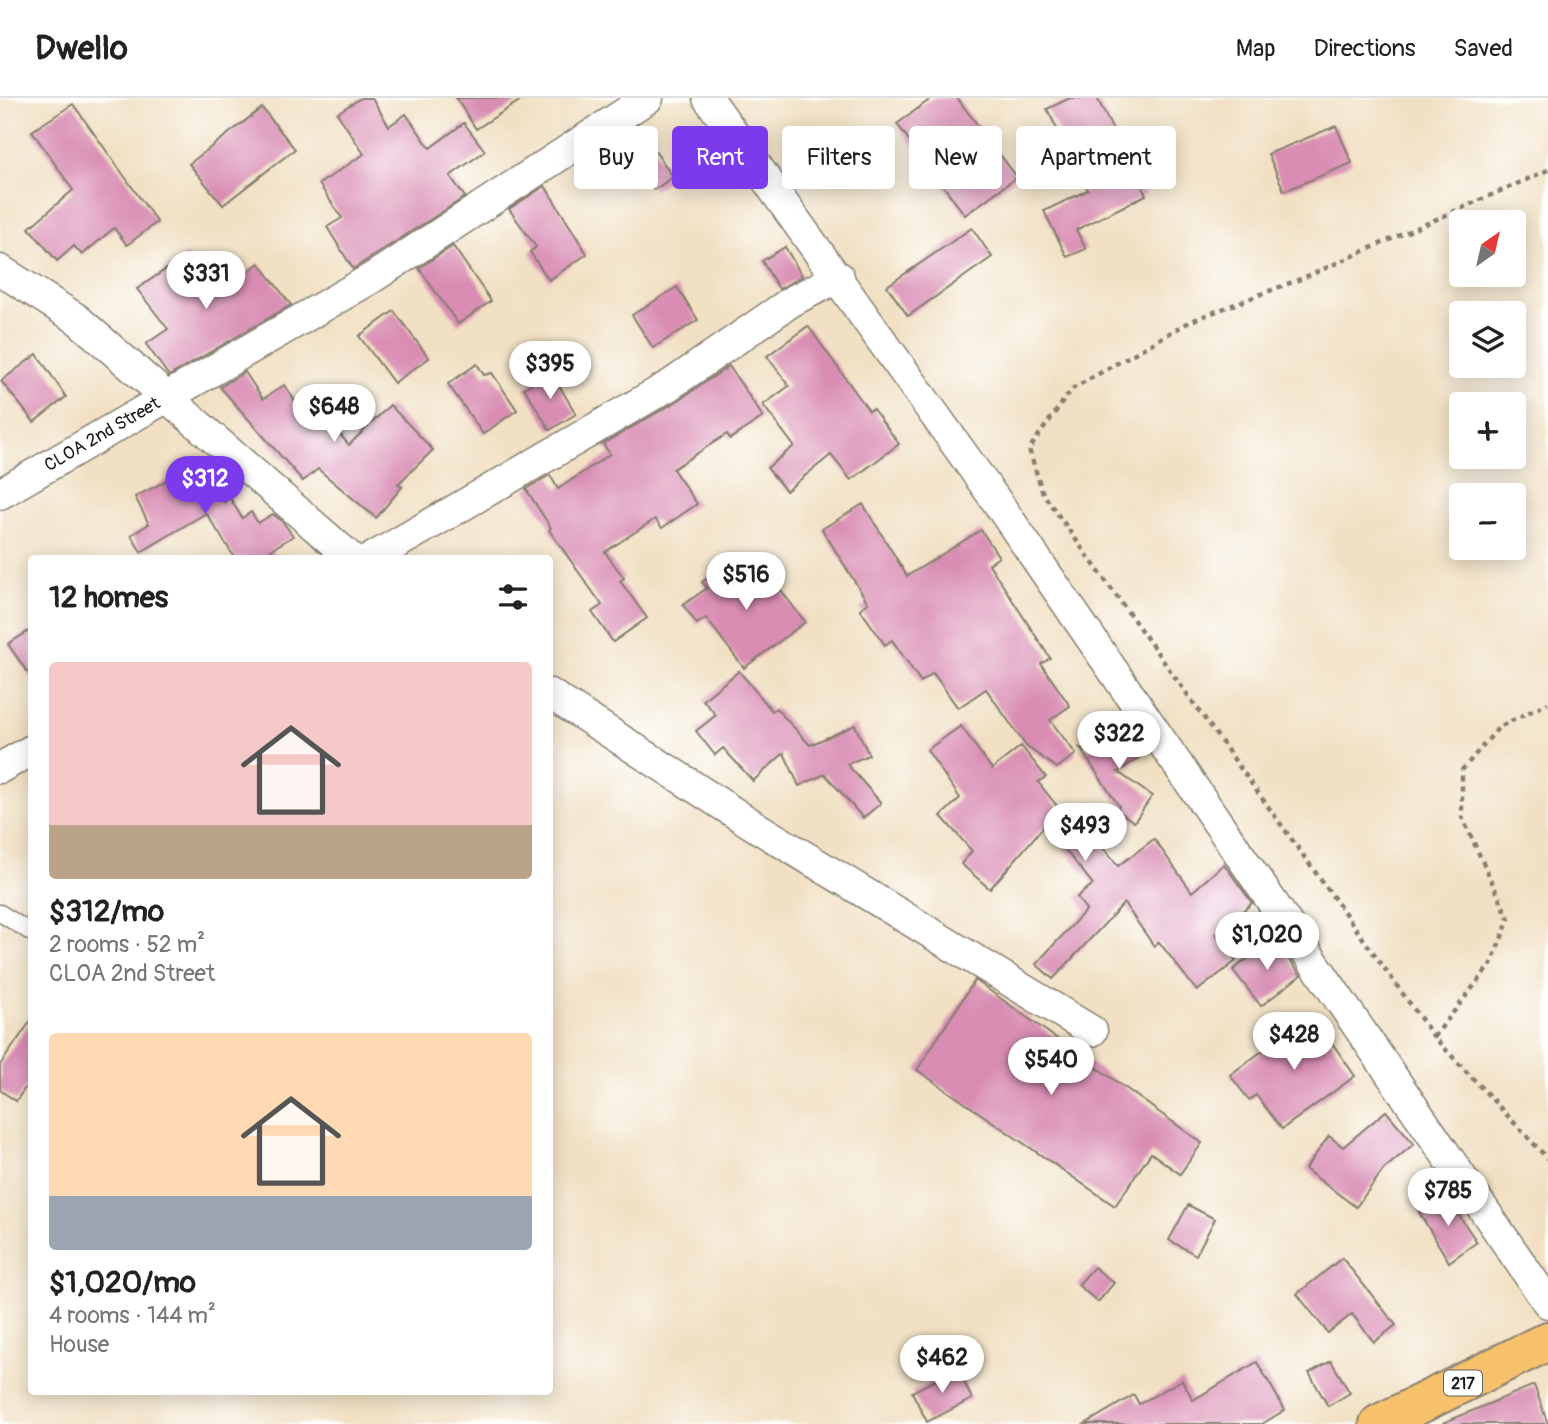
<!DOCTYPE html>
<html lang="en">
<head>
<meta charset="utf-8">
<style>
  :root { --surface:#fff; --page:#f6f6f6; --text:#222; --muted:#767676; --line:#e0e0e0; --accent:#7c3aed }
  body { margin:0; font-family:Pangolin,sans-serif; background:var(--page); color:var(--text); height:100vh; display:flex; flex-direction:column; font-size:26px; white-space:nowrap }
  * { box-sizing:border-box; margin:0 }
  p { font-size:23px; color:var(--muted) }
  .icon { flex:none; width:38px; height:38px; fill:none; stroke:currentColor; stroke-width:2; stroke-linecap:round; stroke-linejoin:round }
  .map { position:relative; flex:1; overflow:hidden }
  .drawer { position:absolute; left:28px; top:457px; width:525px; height:840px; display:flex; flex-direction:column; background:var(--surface); border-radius:7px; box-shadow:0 4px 18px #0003 }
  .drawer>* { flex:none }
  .guide { position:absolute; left:574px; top:28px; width:665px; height:63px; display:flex; gap:14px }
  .needle { width:46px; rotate:34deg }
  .controls { position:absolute; left:1449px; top:112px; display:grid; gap:14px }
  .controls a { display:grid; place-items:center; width:77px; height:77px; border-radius:7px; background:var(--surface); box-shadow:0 4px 18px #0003; font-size:35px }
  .price { position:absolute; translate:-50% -60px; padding:0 16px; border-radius:24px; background:#fff; color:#222; font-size:23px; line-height:46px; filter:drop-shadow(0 2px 4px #0008) }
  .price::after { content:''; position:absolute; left:50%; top:42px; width:21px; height:16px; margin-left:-10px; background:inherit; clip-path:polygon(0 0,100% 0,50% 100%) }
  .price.on { background:var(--accent); color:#fff }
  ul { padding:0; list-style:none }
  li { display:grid; align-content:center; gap:14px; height:371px; padding:0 21px }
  li span { display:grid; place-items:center; height:217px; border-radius:7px; color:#555 }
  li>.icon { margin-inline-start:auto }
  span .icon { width:126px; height:126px; fill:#fffc; stroke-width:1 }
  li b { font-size:30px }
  h2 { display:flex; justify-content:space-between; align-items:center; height:84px; padding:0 21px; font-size:30px }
  .tag { padding:0 24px; border-radius:7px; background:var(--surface); box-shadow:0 4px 18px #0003; font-size:24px; line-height:63px }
  .tag.on { background:var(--accent); color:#fff }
  header { display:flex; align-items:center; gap:42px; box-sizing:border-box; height:98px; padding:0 35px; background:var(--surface); border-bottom:2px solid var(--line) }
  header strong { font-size:33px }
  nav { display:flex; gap:38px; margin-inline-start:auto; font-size:24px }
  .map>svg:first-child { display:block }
  .building { fill:#d98db3 }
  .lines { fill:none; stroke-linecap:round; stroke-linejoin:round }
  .lane-casing { stroke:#867e70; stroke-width:19 }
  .street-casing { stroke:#867e70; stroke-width:33 }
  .primary-casing { stroke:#867e70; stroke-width:42 }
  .path { stroke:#867e70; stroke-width:4.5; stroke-dasharray:5 5; stroke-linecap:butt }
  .lane { stroke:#fff; stroke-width:16 }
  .street { stroke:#fff; stroke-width:30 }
  .primary { stroke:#f6c16b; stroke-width:38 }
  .labels { text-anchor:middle; stroke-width:5; stroke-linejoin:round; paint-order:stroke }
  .shield { fill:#fff; stroke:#606060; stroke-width:2 }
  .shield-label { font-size:16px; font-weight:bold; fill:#1c1c1c }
  .street-label { font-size:18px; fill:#1c1c1c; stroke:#fff }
</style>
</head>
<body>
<header>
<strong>Dwello</strong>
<nav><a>Map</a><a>Directions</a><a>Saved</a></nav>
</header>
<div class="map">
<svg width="1548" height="1326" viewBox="0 0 1548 1326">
  <rect width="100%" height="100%" fill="#fff"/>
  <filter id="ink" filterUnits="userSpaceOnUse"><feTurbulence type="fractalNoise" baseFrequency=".0143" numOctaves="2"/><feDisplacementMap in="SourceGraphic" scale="14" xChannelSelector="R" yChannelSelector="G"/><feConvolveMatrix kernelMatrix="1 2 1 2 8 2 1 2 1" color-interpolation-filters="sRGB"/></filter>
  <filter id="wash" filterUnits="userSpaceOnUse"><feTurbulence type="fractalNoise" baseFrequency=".00686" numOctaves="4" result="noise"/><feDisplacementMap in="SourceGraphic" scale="28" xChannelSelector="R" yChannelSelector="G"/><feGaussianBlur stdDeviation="1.57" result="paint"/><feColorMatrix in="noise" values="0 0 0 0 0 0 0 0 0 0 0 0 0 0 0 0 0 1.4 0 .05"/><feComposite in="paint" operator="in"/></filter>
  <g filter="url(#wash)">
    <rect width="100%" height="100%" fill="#f1e0c3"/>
    <g id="blocks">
      <g class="building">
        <polygon points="361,0 372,0 389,28 406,16 430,50 464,25 485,53 450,78 465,99 353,171 327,129 342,120 319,86 364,56 337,15"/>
        <polygon points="456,0 524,0 476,31"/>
        <polygon points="932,0 957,0 1017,79 965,117 897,26"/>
        <polygon points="1070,0 1097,0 1146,97 1076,132 1086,151 1067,159 1044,113 1088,92 1047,11"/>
        <polygon points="73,6 157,124 127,147 114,130 82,157 74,148 57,163 29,130 73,92 32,33"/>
        <polygon points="262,10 295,51 223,107 189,66"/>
        <polygon points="1336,28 1352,65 1284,93 1268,56"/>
        <polygon points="655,53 673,79 654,92 635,66"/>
        <polygon points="545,88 587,156 549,182 530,154 536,149 509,111"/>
        <polygon points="972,130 992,159 908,218 887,188"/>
        <polygon points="453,148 491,203 458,226 419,170"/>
        <polygon points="785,149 802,178 779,191 762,163"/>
        <polygon points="187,157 216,198 259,165 291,207 169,278 146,246 168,231 137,191"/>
        <polygon points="677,189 698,222 653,250 632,217"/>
        <polygon points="394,213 429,260 394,285 359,238"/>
        <polygon points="808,228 869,313 873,311 899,346 851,382 831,357 786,393 767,370 794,348 763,307 789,288 767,258"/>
        <polygon points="37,256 66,299 34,324 1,283"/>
        <polygon points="477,266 484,277 492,275 517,312 483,336 448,286"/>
        <polygon points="729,268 763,319 730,341 727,336 673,371 697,406 662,430 655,421 605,454 624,480 620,483 647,520 613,544 592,514 602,507 549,432 551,430 526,391 550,377 558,391 610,356 603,346 679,302"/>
        <polygon points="245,274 263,301 284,287 303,314 313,305 349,347 390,307 433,352 398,386 402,389 376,420 318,371 303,383 220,289"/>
        <polygon points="551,274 576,316 550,332 524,290"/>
        <polygon points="197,362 224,404 230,400 242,420 251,414 258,425 273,416 283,424 293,438 271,452 276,460 235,460 206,415 141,454 131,437 149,426 135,399 177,377"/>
        <polygon points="863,406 907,478 981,432 999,459 989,466 1050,560 1041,566 1070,608 1050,622 1076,656 1057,670 1026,648 986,591 958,610 933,575 921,584 892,542 885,547 860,511 868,505 822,431"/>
        <polygon points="767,465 781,484 777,487 805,524 744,570 706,520 697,526 683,507 707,490 702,484 724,468 738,487"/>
        <polygon points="32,531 32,581 8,546"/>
        <polygon points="739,573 772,613 776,610 810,647 855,627 869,657 847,666 881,705 863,720 825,676 799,688 784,655 753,683 723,650 715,657 696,633 716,617 703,602"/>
        <polygon points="1125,627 1144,656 1118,674 1152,698 1134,724 1117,712 1119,708 1080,650 1088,653"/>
        <polygon points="961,628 992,671 1021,648 1046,679 1038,684 1073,728 1081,722 1118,768 1154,741 1192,794 1224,766 1252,805 1216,836 1236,863 1197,893 1159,844 1154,848 1124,805 1053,881 1036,866 1086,812 1077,799 1093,786 1045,727 990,791 961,766 972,753 941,718 960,700 927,652"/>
        <polygon points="1273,841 1301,877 1261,908 1233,872"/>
        <polygon points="975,882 1202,1045 1180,1076 1151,1055 1115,1108 917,972"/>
        <polygon points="1312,916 1355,978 1282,1031 1256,997 1249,1002 1230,977"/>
        <polygon points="32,921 32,980 16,1003 0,992 0,967"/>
        <polygon points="1386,1013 1414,1046 1384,1071 1356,1109 1305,1071 1329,1038 1343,1049"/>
        <polygon points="1445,1097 1477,1144 1449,1164 1419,1114"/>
        <polygon points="1188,1107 1215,1121 1196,1157 1169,1142"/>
        <polygon points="1342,1160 1396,1227 1374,1244 1352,1216 1328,1235 1297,1196"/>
        <polygon points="1094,1169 1114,1185 1098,1204 1078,1187"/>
        <polygon points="1331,1263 1350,1295 1328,1308 1309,1275"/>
        <polygon points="1257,1264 1285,1312 1262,1326 1085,1326 1134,1297 1139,1306 1182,1282 1193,1302"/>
        <polygon points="958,1271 972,1301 927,1324 912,1294"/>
        <polygon points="1534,1287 1548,1326 1443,1326 1443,1325"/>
      </g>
    </g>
  </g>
  <g filter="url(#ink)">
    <use href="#blocks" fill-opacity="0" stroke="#867e70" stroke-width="2"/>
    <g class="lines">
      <defs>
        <polyline id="lane" points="0,815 32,835"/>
        <g id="street">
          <polyline points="708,0 995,401 1548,1205"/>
          <polyline points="0,172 77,221 351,460"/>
          <polyline points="0,396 372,180 648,0"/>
          <polyline points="372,460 670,287 792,203 839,179"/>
          <polyline points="550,596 758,730 1092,933"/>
          <polyline points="0,670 32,652"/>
        </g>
        <polyline id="primary" points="1379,1326 1548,1243"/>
      </defs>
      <use href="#lane" class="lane-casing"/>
      <use href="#street" class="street-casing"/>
      <use href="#primary" class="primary-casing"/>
      <g class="path">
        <polyline points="1548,72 1303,180 1191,223 1072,291 1029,351 1043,396 1434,939 1548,1061"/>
        <polyline points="1434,939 1491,866 1509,821 1462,719 1462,672 1499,629 1548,605"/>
      </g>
      <use href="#lane" class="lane"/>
      <use href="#street" class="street"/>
      <use href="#primary" class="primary"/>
    </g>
  </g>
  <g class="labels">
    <rect class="shield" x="1444" y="1272.5" width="38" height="25" rx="5"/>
    <g class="shield-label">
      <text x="1463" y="1291">217</text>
    </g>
    <g class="street-label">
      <text transform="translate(102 336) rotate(-30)" y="6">CLOA 2nd Street</text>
    </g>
  </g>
</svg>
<div class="controls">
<a><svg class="needle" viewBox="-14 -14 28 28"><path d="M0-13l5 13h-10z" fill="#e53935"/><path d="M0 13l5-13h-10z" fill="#767676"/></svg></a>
<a><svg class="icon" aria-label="layers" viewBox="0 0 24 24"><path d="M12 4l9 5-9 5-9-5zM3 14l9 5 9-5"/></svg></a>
<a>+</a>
<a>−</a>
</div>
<b class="price" style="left:206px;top:213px">$331</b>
<b class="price" style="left:550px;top:303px">$395</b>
<b class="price" style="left:334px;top:346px">$648</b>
<b class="price on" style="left:205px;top:418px">$312</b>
<b class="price" style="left:746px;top:514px">$516</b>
<b class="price" style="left:1119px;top:673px">$322</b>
<b class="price" style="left:1085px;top:765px">$493</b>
<b class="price" style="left:1267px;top:874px">$1,020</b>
<b class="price" style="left:1294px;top:974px">$428</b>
<b class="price" style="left:1051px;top:999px">$540</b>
<b class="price" style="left:1448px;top:1130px">$785</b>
<b class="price" style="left:942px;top:1297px">$462</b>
<div class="guide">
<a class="tag">Buy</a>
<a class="tag on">Rent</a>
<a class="tag">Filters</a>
<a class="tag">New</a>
<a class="tag">Apartment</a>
</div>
<section class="drawer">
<h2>12 homes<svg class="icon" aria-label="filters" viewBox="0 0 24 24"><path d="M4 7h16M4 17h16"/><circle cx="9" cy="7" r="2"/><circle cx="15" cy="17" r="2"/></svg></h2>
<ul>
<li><span style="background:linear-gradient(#f6c9c9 75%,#b9a48a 0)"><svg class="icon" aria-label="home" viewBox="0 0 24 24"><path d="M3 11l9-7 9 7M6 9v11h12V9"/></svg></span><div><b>$312/mo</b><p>2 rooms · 52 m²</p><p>CLOA 2nd Street</p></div></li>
<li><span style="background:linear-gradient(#ffd9b3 75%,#9aa5b1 0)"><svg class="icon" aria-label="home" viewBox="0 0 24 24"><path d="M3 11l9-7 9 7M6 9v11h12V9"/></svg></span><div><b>$1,020/mo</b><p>4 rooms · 144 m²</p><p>House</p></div></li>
</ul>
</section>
</div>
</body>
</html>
